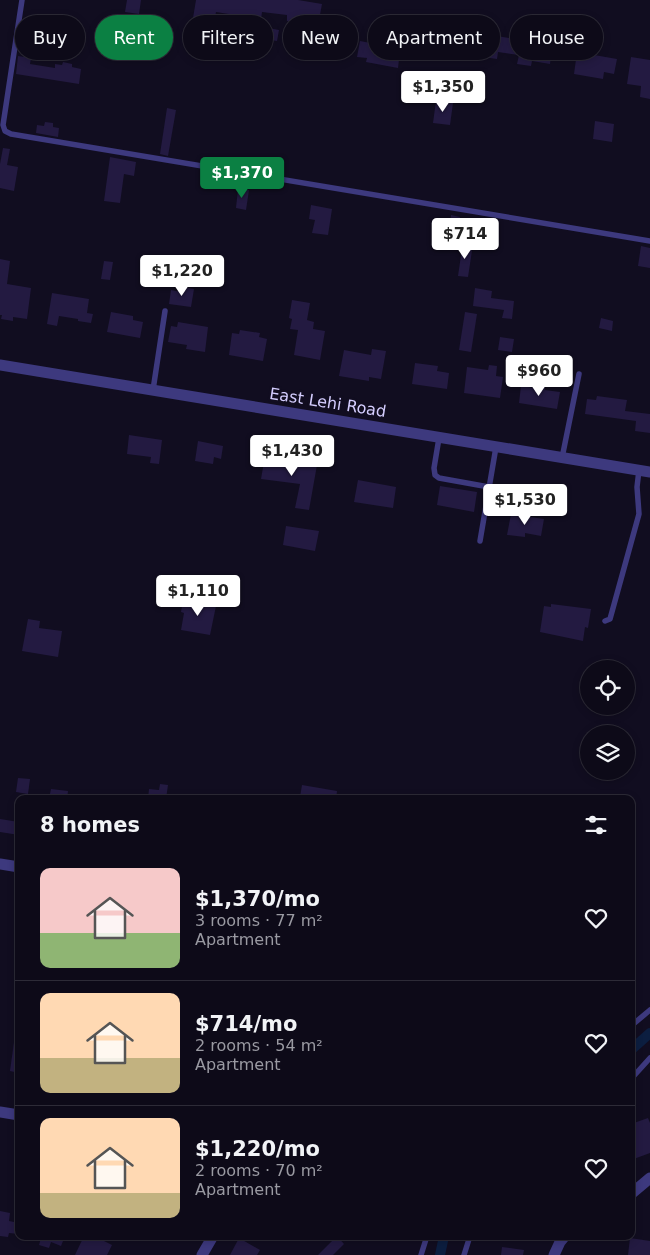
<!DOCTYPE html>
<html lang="en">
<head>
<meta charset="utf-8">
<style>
  :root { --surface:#0d0a18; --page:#1b1825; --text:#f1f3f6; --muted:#9a9aa2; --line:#2d2b37; --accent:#0b8043 }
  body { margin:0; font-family:"DejaVu Sans",sans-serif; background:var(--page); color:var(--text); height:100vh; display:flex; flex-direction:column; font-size:19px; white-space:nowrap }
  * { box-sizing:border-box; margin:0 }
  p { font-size:16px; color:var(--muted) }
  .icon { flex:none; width:28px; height:28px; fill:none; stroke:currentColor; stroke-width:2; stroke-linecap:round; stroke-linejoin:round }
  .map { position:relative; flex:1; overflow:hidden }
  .side { position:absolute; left:15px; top:795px; width:620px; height:445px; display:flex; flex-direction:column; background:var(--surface); border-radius:10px; box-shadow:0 2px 8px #0003,0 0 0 1px var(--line) }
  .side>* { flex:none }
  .hud { position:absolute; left:15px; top:15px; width:620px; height:45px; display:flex; gap:10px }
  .buttons { position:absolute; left:580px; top:660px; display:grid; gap:10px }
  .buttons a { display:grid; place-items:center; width:55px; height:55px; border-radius:50%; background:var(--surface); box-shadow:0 2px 8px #0003,0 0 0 1px var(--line); font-size:25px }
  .price { position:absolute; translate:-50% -42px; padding:0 11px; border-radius:5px; background:#fff; color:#222; font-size:16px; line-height:32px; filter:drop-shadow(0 1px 2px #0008) }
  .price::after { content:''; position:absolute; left:50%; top:30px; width:15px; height:11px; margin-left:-8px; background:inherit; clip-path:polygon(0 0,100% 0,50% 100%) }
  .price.active { background:var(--accent); color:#fff }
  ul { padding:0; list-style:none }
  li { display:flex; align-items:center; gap:15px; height:125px; padding:0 25px }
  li+li { border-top:1px solid var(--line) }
  li span { display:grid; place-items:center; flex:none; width:140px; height:100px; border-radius:10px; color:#555 }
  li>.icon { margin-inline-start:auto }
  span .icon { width:60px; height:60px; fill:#fffc; stroke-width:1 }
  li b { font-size:21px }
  h2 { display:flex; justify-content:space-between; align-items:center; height:60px; padding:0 25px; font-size:21px }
  .pill { padding:0 18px; border-radius:22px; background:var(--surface); box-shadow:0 2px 8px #0003,0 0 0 1px var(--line); font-size:18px; line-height:45px }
  .pill.active { background:var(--accent); color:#fff }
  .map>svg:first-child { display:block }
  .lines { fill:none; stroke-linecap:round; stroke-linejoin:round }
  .canal { stroke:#0c1e40; stroke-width:10 }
  .building { fill:#231a41 }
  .service { stroke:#3d397e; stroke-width:5.5 }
  .minor { stroke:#3d397e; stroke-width:11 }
  .labels { text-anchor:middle; stroke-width:5; stroke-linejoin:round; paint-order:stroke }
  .street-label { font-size:16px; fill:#d4cdfe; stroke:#110d20 }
</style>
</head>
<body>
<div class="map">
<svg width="650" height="1255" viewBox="0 0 650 1255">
  <rect width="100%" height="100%" fill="#110d20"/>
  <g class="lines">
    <g class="canal">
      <polyline points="631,1050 650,1033"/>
      <polyline points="440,1255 444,1236"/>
    </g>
  </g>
  <g class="building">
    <polygon points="127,0 141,0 139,14 125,12"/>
    <polygon points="196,0 298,0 322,4 319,20 304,18 303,23 287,21 287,15 262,12 261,19 216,12 213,28 192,24"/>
    <polygon points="268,28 279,30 277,41 265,39"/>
    <polygon points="466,31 509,38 510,36 546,41 545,47 552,48 550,64 532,61 531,66 517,64 519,55 498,52 497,59 462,54"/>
    <polygon points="360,41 391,47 390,49 400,51 398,68 366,62 367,58 357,57"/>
    <polygon points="577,52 617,59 614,74 604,72 603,79 574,74"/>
    <polygon points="18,56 31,58 30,64 55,68 55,64 62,65 63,62 72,64 72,67 81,69 79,84 16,74"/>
    <polygon points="631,57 650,60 650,99 640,97 641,86 627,84"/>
    <polygon points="412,72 425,74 422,93 408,91"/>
    <polygon points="436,101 453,103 450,125 433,123"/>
    <polygon points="167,108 176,110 168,156 160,154"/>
    <polygon points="595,121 614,124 612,142 593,139"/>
    <polygon points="45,122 53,123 53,127 59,128 58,137 36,133 37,125 44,126"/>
    <polygon points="3,148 10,149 7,165 18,167 14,191 0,188 0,164"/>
    <polygon points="110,157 136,162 134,176 124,174 120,203 104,201"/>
    <polygon points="238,189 249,190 246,210 236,208"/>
    <polygon points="311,205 332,209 328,235 312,233 315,220 309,219"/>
    <polygon points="451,215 460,217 455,246 447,245"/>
    <polygon points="463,242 473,244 468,277 458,276"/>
    <polygon points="641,246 650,248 650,268 638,266"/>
    <polygon points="0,259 10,261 7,284 31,288 27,319 13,317 13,321 1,319 2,315 0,315"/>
    <polygon points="104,261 113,262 110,280 101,279"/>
    <polygon points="183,287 194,289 191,307 169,304 171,290 182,292"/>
    <polygon points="475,288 492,291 491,298 514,301 512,319 502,318 504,310 473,306"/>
    <polygon points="52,293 89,299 87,313 93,314 91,323 78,321 78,319 59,316 57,326 47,324"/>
    <polygon points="292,300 310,303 307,320 314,322 313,329 325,331 320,360 294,355 298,330 290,329 292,319 289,318"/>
    <polygon points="111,312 133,316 133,320 143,322 140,338 107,332"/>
    <polygon points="465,312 477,314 471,352 459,350"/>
    <polygon points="601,318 613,321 612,331 599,328"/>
    <polygon points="178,322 208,327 205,352 186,349 187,345 168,342 171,326 177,327"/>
    <polygon points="240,330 260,333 259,337 267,339 263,361 229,355 232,333 239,334"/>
    <polygon points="500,337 514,339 512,352 498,350"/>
    <polygon points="372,349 386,351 381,379 369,377 369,381 339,376 344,350 371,355"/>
    <polygon points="415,363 438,366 437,371 449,373 447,389 412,384"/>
    <polygon points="489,365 497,366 496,376 503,377 500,398 464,393 467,367 488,370"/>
    <polygon points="536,385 545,386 545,390 560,392 557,409 519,403 521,386 535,388"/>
    <polygon points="597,396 627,400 625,411 650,414 650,433 635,431 636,421 585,414 587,399 596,400"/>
    <polygon points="129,435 162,440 159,464 150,463 151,457 127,454"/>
    <polygon points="198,441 223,446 221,459 214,457 213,464 195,461"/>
    <polygon points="265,456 317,465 309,510 295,508 300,484 261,479"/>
    <polygon points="358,480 396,487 393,508 354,502"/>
    <polygon points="440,486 477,492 474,512 437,505"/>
    <polygon points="511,514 544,519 541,536 525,533 525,537 507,535"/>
    <polygon points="286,526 319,531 315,551 283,545"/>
    <polygon points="183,600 216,606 210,635 181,630 184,613 181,612"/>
    <polygon points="551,604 591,609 588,628 585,627 583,641 540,632 544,606 551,607"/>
    <polygon points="28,619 40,621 39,628 62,631 58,657 22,651"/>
    <polygon points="18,778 30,779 28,794 16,792"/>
    <polygon points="160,784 168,785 166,799 148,799 149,789 159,790"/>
    <polygon points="302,785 337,791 336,799 311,799 300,797"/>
    <polygon points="51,789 68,791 67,799 49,799"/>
    <polygon points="0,819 19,822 19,835 0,832"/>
    <polygon points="14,1042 19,1042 19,1073 10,1071"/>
    <polygon points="648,1118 650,1123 650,1153 631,1160 631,1124"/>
    <polygon points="0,1211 10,1213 9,1221 19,1223 19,1234 9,1233 8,1237 0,1236"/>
    <polygon points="37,1236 65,1236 61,1246 51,1242 49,1248 39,1245 41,1238"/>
    <polygon points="84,1236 94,1236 112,1245 107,1255 75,1255"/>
    <polygon points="337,1236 344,1244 333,1255 318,1255"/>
    <polygon points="239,1238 260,1250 257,1255 230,1255"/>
    <polygon points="630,1238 650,1241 650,1255 628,1255"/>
    <polygon points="502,1247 524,1250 523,1255 501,1255"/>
  </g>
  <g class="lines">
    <g class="service">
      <polyline points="22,0 3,125 5,131 11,134 650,241"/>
      <polyline points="153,390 165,311"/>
      <polyline points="439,438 434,468 435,475 439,478 489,487"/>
      <polyline points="562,458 579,374"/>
      <polyline points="480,541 496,447"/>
      <polyline points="605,621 610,619 639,514 637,487 639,470"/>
      <polyline points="631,1026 650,1010"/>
      <polyline points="631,1079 650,1058"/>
      <polyline points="421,1255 427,1236"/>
      <polyline points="464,1255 470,1236"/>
    </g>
    <g class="minor">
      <polyline points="0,365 650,472"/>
      <polyline points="0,864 19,867"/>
      <polyline points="0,1112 19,1115"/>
      <polyline points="631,1194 650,1178"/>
      <polyline points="202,1255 213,1236"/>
      <polyline points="554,1255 560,1242 565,1236"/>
    </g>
  </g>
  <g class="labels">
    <g class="street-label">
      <text transform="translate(328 402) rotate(9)" y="6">East Lehi Road</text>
    </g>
  </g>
</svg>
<div class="buttons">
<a><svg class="icon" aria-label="locate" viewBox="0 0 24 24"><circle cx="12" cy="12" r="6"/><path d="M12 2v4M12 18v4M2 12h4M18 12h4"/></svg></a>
<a><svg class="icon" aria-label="layers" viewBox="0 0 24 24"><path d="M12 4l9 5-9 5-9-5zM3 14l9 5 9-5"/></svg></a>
</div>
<b class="price" style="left:443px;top:113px">$1,350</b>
<b class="price active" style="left:242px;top:199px">$1,370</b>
<b class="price" style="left:465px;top:260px">$714</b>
<b class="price" style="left:182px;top:297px">$1,220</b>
<b class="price" style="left:539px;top:397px">$960</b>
<b class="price" style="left:292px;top:477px">$1,430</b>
<b class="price" style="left:525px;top:526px">$1,530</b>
<b class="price" style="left:198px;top:617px">$1,110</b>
<div class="hud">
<a class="pill">Buy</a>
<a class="pill active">Rent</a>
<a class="pill">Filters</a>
<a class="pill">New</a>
<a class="pill">Apartment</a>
<a class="pill">House</a>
</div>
<section class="side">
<h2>8 homes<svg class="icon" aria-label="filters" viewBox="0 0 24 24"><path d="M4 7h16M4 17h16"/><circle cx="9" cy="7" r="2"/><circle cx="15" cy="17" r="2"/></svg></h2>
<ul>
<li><span style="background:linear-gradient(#f6c9c9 65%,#8fb573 0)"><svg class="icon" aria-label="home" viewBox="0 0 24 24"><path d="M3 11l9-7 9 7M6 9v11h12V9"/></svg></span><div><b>$1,370/mo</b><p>3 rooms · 77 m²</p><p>Apartment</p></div><svg class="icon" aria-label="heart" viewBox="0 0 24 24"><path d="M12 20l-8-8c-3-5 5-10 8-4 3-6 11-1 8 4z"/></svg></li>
<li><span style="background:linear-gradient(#ffd9b3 65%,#c2b280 0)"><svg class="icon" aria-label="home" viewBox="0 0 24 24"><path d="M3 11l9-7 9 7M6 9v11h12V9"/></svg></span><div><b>$714/mo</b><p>2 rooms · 54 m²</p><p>Apartment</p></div><svg class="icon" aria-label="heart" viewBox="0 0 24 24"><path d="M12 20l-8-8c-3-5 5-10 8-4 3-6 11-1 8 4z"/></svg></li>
<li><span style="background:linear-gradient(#ffd9b3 75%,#c2b280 0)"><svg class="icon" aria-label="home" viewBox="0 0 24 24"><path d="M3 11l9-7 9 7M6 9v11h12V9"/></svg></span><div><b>$1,220/mo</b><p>2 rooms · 70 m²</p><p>Apartment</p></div><svg class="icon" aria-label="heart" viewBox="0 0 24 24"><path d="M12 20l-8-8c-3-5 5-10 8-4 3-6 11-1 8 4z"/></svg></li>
</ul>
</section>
</div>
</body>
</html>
